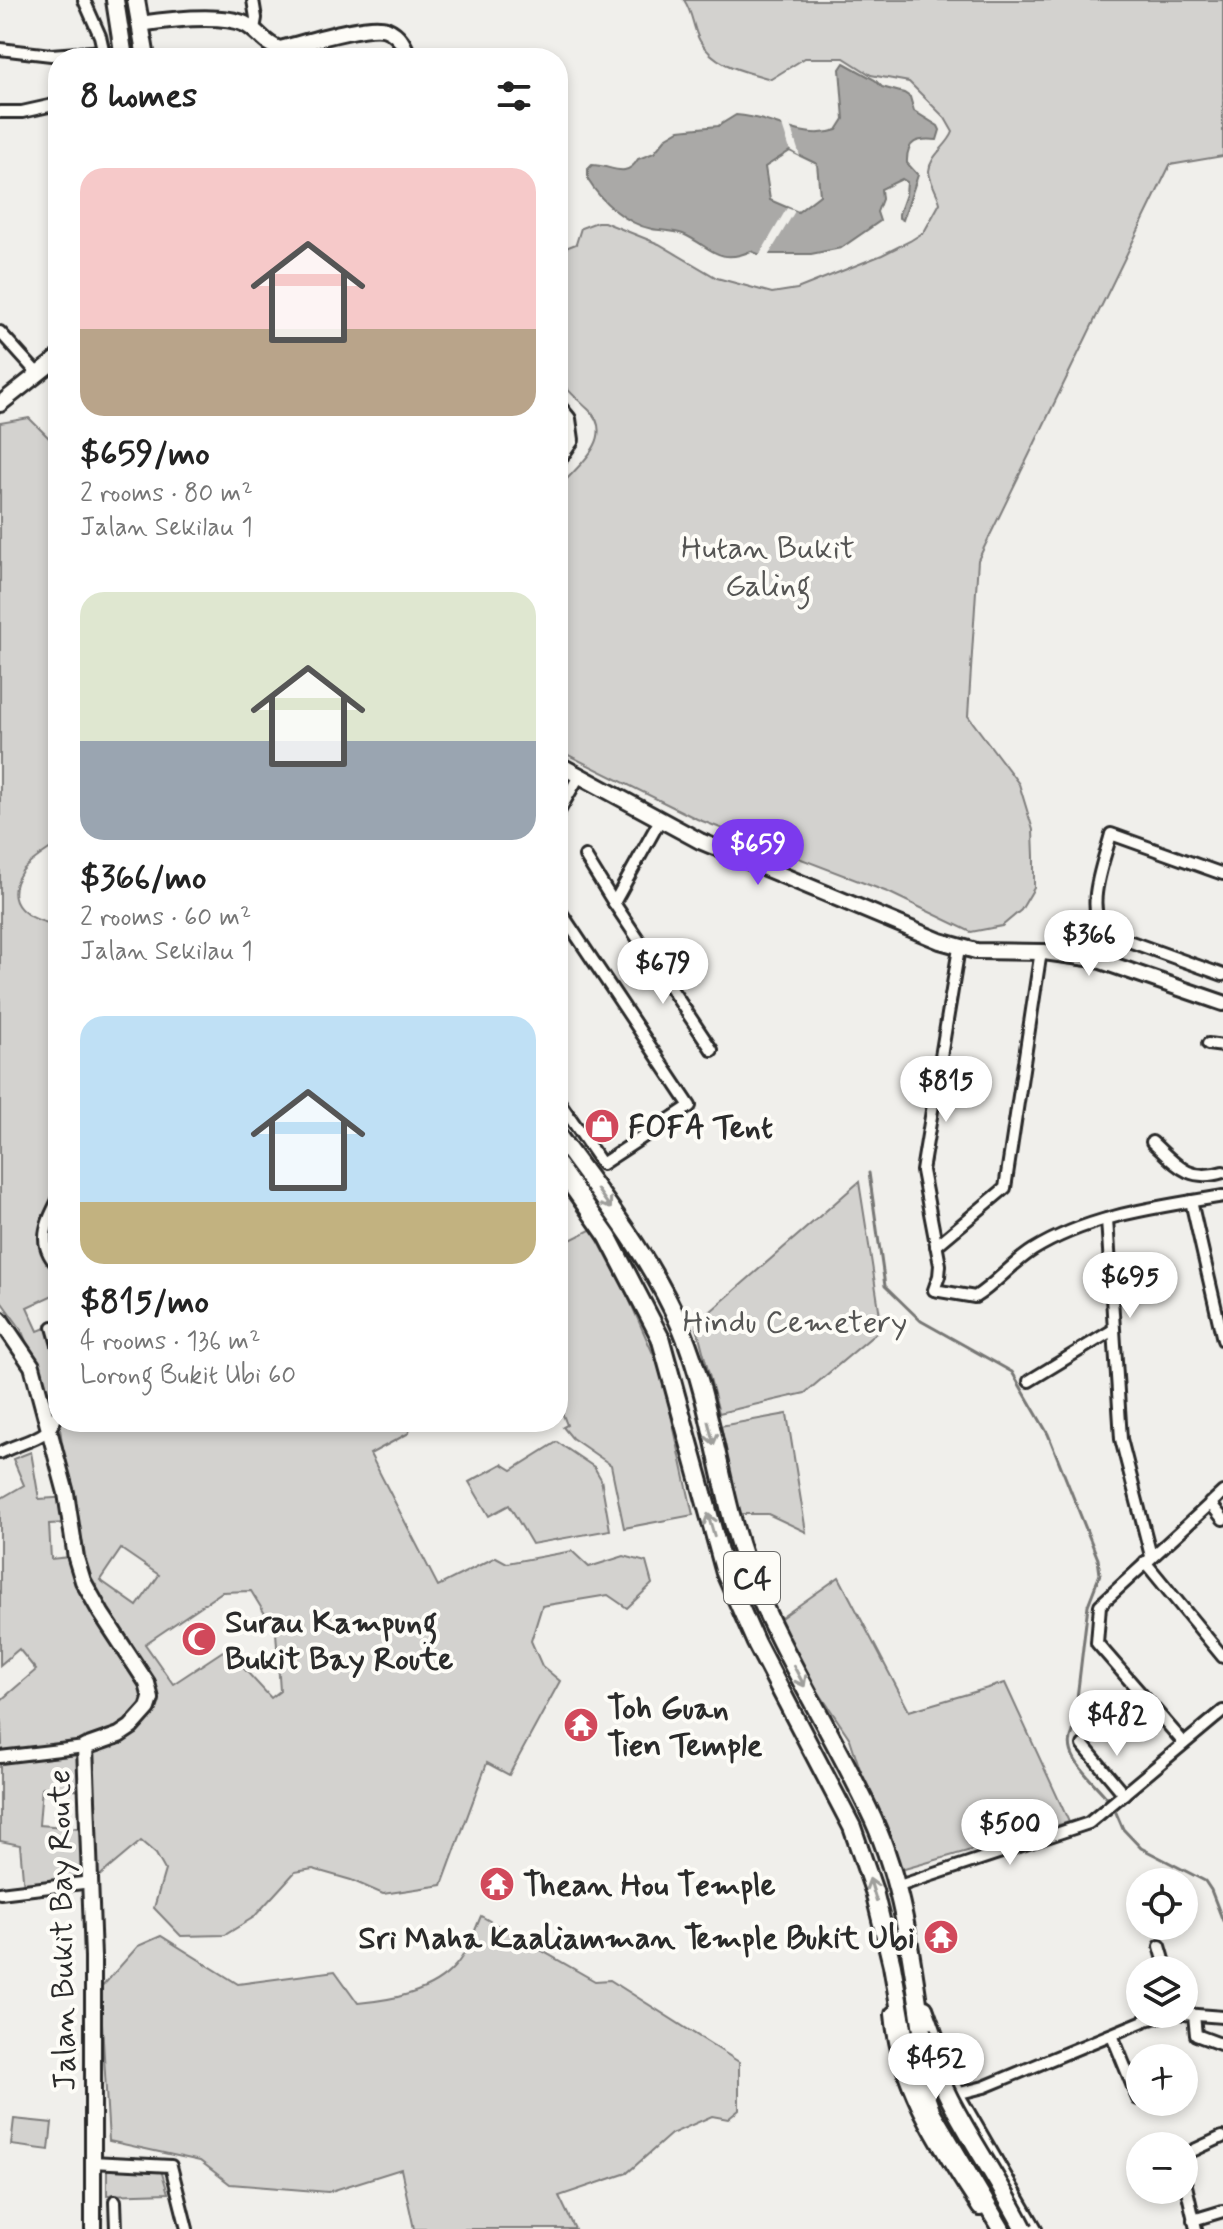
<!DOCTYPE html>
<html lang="en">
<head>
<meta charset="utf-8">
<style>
  :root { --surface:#fff; --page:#f6f6f6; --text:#222; --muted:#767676; --accent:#7c3aed }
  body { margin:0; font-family:Mynerve,sans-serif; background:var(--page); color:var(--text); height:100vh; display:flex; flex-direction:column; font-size:30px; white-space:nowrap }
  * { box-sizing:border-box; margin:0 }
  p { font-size:26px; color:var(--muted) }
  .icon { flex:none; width:44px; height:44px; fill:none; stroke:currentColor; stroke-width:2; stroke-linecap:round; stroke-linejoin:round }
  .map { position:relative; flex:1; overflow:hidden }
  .sheet { position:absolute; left:48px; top:48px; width:520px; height:1384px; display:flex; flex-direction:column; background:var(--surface); border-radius:32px; box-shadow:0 4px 12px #0003 }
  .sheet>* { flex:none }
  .buttons { position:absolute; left:1126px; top:1868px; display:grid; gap:16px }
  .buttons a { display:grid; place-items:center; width:72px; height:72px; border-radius:50%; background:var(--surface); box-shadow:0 4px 12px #0003; font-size:40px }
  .price { position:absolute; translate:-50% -68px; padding:0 18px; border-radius:28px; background:#fff; color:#222; font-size:26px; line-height:52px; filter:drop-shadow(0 2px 4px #0008) }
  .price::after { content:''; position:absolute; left:50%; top:48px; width:24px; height:18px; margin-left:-12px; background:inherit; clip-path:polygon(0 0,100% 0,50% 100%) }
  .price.current { background:var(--accent); color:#fff }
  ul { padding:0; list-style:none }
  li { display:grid; align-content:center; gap:16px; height:424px; padding:0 32px }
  li span { display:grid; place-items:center; height:248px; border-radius:24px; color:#555 }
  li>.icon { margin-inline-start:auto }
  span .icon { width:144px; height:144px; fill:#fffc; stroke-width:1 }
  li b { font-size:34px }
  h2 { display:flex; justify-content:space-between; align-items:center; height:96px; padding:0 32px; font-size:34px }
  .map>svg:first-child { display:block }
  .green { fill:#d3d2cf; stroke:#7f7e7d; stroke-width:2; fill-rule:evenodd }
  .water { fill:#aaa9a7; stroke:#777775; stroke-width:2; fill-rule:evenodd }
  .pier { fill:#f0efeb }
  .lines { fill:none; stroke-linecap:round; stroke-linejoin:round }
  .stream { stroke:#777775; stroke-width:3 }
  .street-casing { stroke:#2b2b2b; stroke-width:16 }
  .secondary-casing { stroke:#2b2b2b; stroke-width:20 }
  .primary-casing { stroke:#2b2b2b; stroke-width:22 }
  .street { stroke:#fdfcf7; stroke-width:10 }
  .secondary { stroke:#fdfcf7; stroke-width:14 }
  .primary { stroke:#fdfcf7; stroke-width:16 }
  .primary-bridge-casing { stroke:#2b2b2b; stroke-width:22; stroke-linecap:butt }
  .primary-bridge { stroke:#fdfcf7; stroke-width:16 }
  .oneway { stroke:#9e9e9b }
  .labels { text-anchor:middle; stroke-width:8; stroke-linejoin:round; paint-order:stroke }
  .shield { fill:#fdfcf7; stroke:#6a6a68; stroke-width:2 }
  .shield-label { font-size:30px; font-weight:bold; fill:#2b2b2b }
  .park-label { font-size:32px; fill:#555554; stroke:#fdfcf7 }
  .poi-label { font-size:32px; font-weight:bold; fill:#2b2b2b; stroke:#fdfcf7; text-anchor:start }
  .street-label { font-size:32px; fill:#2b2b2b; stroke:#fdfcf7 }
</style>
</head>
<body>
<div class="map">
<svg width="1223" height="2229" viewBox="0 0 1223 2229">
  <rect width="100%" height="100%" fill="#f0efeb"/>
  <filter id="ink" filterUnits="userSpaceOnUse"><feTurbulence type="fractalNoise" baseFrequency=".0125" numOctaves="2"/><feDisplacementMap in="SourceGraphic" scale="16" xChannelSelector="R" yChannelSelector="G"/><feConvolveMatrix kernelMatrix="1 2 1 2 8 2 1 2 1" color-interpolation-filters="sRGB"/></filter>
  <g filter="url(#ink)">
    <g class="green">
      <path d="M684 0H1223V156L1170 165 978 560 968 716 1019 784 1033 830 1034 856V888L1021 910 1002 926 971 932 890 893 697 819 558 750V488C577 467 617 438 589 410 578 400 567 390 558 378V251L576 244 581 228 597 222H604L659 244 717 278 772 293 797 289 882 255 910 241 924 232 940 203C938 193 929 181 929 171 930 155 948 146 953 132L945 118 909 82 871 75 844 58H805L771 79C745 71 715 67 700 41 693 29 693 13 684 0Z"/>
      <path d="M29 418 58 447V843C47 851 31 860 22 871 0 905 29 920 58 925V1300L55 1294 27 1307 38 1331 58 1323V1421L21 1329 0 1300V423Z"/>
      <polygon points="859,1182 882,1328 805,1393 719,1413 696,1324"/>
      <polygon points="592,1229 629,1299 662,1374 693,1515 624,1528 611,1465 572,1438 563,1427 567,1425 558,1402 558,1246"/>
      <polygon points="787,1414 806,1532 768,1514 739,1514 720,1426"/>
      <path d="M59 1422H411L409 1433 370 1454 438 1586 496 1557 507 1563 572 1551 589 1567 624 1556 646 1562 652 1584 627 1608 608 1595 542 1606 531 1641 542 1666 560 1681 509 1775 487 1763 442 1885 383 1894 351 1880 313 1869 295 1872 254 1917 225 1935 181 1936 154 1908 165 1870 156 1854 141 1841 91 1883 24 1889 20 1845 0 1841V1746L2 1745 0 1701 36 1670 19 1649 0 1665V1499L24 1485 13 1459 31 1452 39 1499 70 1497ZM66 1523 69 1557 51 1559 49 1524ZM121 1549 159 1575 137 1606 100 1580ZM251 1591 276 1632 280 1691 271 1698 226 1649 173 1684 145 1644 222 1592ZM42 1787 83 1791 79 1828 39 1825Z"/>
      <polygon points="557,1442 594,1467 601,1479 610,1530 532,1544 509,1505 489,1516 469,1482 502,1464 512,1470"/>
      <polygon points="839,1577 909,1711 1005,1683 1069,1822 894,1872 850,1739 793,1654 778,1620"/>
      <path d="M481 1916 595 1981 610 1980 739 2062V2110L728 2119 712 2116 671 2134 627 2173 559 2196 575 2229H414L401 2169 328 2192 230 2184 200 2161 109 2141 100 1989 138 1946 161 1936 238 1984 335 1971 358 2003C391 2000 432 1993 455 1966 467 1953 474 1932 481 1916Z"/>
      <polygon points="14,2119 52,2123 49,2150 11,2145"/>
      <polygon points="107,2169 161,2170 168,2193 107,2195"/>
    </g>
    <path class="water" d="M844 63 875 80 882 87 904 93 910 97 914 111 938 126 940 130 937 140C918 138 906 140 907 163L918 175 903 220 899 218V214L906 194 907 182 902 179 881 189 882 199 877 212 880 221 841 248 811 254H758L751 251C718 266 710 246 683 234 673 230 662 231 652 229 626 224 601 201 588 180V169L592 165C611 165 626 180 638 159L654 153 667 137 679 130 718 126 736 115C771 116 802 142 837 130L844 119 840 69ZM790 151 817 164 820 195 798 212 770 200 765 167Z"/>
    <g class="pier">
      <polygon points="781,122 789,122 800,156 790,150"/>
      <polygon points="787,208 795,211 767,258 764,258 759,256"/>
    </g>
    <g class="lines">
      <g class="stream">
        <path d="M869 1173 885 1286 921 1321 1012 1372 1048 1434 1098 1559 1100 1574 1088 1605 1073 1732C1060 1758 1096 1782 1110 1802"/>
        <polyline points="1114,1808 1123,1829 1141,1848 1205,1881 1211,1890 1223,1921"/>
      </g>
      <defs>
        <g id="street">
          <polyline points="84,0 100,36 105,58"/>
          <polyline points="253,0 256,18 254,29"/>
          <polyline points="0,49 51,55 104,51"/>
          <polyline points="0,112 22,112 58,104"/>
          <polyline points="0,332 38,374"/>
          <polyline points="558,813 579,776"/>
          <polyline points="585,856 614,903 712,1050"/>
          <path d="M1223 874 1111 834C1104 862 1081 914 1109 934L1223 975"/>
          <polyline points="614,903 660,820"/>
          <polyline points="558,908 690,1106 602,1164 558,1100"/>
          <path d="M959 948 922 1171 940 1265 939 1276 934 1290 975 1297C996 1284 1012 1263 1033 1250 1090 1215 1158 1207 1223 1196"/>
          <polyline points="1105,962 1109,934"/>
          <polyline points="1208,1044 1223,1046"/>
          <path d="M1152 1142C1176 1164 1188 1183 1223 1172"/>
          <path d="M58 1200C46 1224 36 1244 58 1266"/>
          <polyline points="1191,1201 1223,1340"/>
          <polyline points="1107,1219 1121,1439 1151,1556"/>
          <polyline points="936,1246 1005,1188 1040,957 1044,952"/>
          <polyline points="53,1327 58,1345"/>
          <polyline points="1029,1381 1113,1330"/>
          <path d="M0 1453C22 1440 55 1440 58 1409"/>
          <polyline points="1210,1503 1223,1519"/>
          <polyline points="1145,1562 1223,1657"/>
          <polyline points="1184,1743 1097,1643 1100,1605 1223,1492"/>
          <polyline points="1083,1745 1124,1794"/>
          <polyline points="0,1757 85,1747"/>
          <polyline points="896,1887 1089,1823 1223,1711"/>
          <polyline points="0,1893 91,1882"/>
          <polyline points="1160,1946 1167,1970"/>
          <polyline points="1184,2014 1223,2017"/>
          <polyline points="1194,2015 1196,2035 1223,2045"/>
          <polyline points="1112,2035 1138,2099"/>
          <polyline points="956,2094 984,2087 1146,2020 1171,2014"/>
          <polyline points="1184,2161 1190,2152 1222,2137"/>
          <polyline points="91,2162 171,2166 187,2229"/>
          <polyline points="1184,2177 1196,2229"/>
          <polyline points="115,2201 116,2229"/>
          <polyline points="1193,2220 1223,2211"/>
        </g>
        <g id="secondary">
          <path d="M140 24C167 20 220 13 245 24 259 31 265 45 280 49 301 44 368 22 386 29 400 35 404 45 409 58"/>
          <polyline points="0,404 58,358"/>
          <polyline points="558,407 568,419 571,440 558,459"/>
          <polyline points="558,764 700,841 940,941 976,951 1044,952 1095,959 1223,1003"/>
          <polyline points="0,1319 32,1366 66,1493 76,1558 83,1581 101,1613 147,1683 151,1699 148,1708 131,1727 119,1735 85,1747 93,1957 93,2229"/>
          <polyline points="925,2008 956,2094 1034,2229"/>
          <path d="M893 2014C899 2088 942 2148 980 2208"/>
        </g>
        <g id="primary">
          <polyline points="115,0 124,58"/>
          <polyline points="136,0 146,58"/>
          <path d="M558 1136C602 1197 652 1259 682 1330 713 1404 719 1493 748 1569 782 1656 834 1734 873 1819 903 1885 912 1960 922 2031"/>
          <polyline points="558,1166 608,1237 660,1337 725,1573 756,1643 852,1827 874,1891 892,1965 904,2034 931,2111 1001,2229"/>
        </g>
      </defs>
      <use href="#street" class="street-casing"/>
      <use href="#secondary" class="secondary-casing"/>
      <use href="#primary" class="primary-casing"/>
      <use href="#street" class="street"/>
      <use href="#secondary" class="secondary"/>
      <use href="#primary" class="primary"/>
      <defs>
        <path id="primary-bridge" d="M922 2031C943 2105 990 2162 1024 2229"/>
      </defs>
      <use href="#primary-bridge" class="primary-bridge-casing"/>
      <use href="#primary-bridge" class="primary-bridge"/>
    </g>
    <defs><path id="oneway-shaft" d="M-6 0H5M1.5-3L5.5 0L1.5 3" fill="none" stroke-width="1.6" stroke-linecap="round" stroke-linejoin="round" transform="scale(2)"/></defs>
    <g class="oneway">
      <use href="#oneway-shaft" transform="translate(604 1199) rotate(55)"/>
      <use href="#oneway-shaft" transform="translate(711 1433) rotate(76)"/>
      <use href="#oneway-shaft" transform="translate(711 1525) rotate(-106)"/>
      <use href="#oneway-shaft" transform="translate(799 1676) rotate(62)"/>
      <use href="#oneway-shaft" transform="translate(873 1890) rotate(-107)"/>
    </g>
  </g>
  <defs>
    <symbol id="shop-disc" viewBox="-11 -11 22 22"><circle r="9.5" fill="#d1495b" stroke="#fdfcf7"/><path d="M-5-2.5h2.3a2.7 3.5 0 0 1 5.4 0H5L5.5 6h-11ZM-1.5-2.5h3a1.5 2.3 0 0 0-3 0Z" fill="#fff"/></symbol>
    <symbol id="mosque-disc" viewBox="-11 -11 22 22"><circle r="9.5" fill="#d1495b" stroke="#fdfcf7"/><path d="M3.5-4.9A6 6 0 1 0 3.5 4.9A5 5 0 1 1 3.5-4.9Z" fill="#fff"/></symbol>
    <symbol id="temple-disc" viewBox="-11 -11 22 22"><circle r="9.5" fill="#d1495b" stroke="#fdfcf7"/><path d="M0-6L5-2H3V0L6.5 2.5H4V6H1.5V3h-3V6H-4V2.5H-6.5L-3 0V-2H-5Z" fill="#fff"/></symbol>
  </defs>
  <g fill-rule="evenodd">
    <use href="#shop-disc" x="582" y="1106" width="40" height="40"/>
    <use href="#mosque-disc" x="179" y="1619" width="40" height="40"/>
    <use href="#temple-disc" x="561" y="1705" width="40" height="40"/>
    <use href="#temple-disc" x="477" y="1864" width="40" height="40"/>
    <use href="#temple-disc" x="921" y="1917" width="40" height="40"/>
  </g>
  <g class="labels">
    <rect class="shield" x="724" y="1552" width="56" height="52" rx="6"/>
    <g class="shield-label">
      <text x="752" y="1588">C4</text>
    </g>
    <g class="park-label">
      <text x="768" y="558">Hutan Bukit<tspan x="768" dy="37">Galing</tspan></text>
      <text x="795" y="1332">Hindu Cemetery</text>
    </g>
    <g class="poi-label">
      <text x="628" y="1137">FOFA Tent</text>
      <text x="225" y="1632">Surau Kampung<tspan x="225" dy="37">Bukit Bay Route</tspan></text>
      <text x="607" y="1718">Toh Guan<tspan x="607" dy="37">Tien Temple</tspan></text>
      <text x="523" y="1895">Thean Hou Temple</text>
      <text x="915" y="1948" text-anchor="end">Sri Maha Kaaliamman Temple Bukit Ubi</text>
    </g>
    <g class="street-label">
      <text transform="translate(61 1930) rotate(-91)" y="11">Jalan Bukit Bay Route</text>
    </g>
  </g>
</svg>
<div class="buttons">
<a><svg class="icon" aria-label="locate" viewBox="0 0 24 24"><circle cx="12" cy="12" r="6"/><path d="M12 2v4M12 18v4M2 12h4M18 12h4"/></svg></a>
<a><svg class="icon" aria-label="layers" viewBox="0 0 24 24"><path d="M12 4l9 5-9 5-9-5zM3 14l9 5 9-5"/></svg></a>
<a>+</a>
<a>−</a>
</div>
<b class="price current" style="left:758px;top:887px">$659</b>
<b class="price" style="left:1089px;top:978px">$366</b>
<b class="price" style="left:663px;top:1006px">$679</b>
<b class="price" style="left:946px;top:1124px">$815</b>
<b class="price" style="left:1130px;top:1320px">$695</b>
<b class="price" style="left:1117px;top:1758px">$482</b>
<b class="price" style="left:1010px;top:1867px">$500</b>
<b class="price" style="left:936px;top:2101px">$452</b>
<section class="sheet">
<h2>8 homes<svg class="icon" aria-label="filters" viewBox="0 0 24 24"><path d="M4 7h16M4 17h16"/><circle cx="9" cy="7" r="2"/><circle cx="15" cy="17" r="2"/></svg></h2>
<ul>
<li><span style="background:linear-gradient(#f6c9c9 65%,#b9a48a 0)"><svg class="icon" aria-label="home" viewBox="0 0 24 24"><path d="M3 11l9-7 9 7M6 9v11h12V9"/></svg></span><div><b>$659/mo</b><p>2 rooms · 80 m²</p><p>Jalan Sekilau 1</p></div></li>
<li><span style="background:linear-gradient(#dfe7d0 60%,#9aa5b1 0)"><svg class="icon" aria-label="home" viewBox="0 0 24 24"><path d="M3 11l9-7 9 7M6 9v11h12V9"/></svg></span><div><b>$366/mo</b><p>2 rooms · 60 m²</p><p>Jalan Sekilau 1</p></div></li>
<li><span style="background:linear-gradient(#bfe0f5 75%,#c2b280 0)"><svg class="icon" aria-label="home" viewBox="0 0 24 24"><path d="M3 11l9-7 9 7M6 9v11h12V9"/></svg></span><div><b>$815/mo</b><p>4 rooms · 136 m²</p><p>Lorong Bukit Ubi 60</p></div></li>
</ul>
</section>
</div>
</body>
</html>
